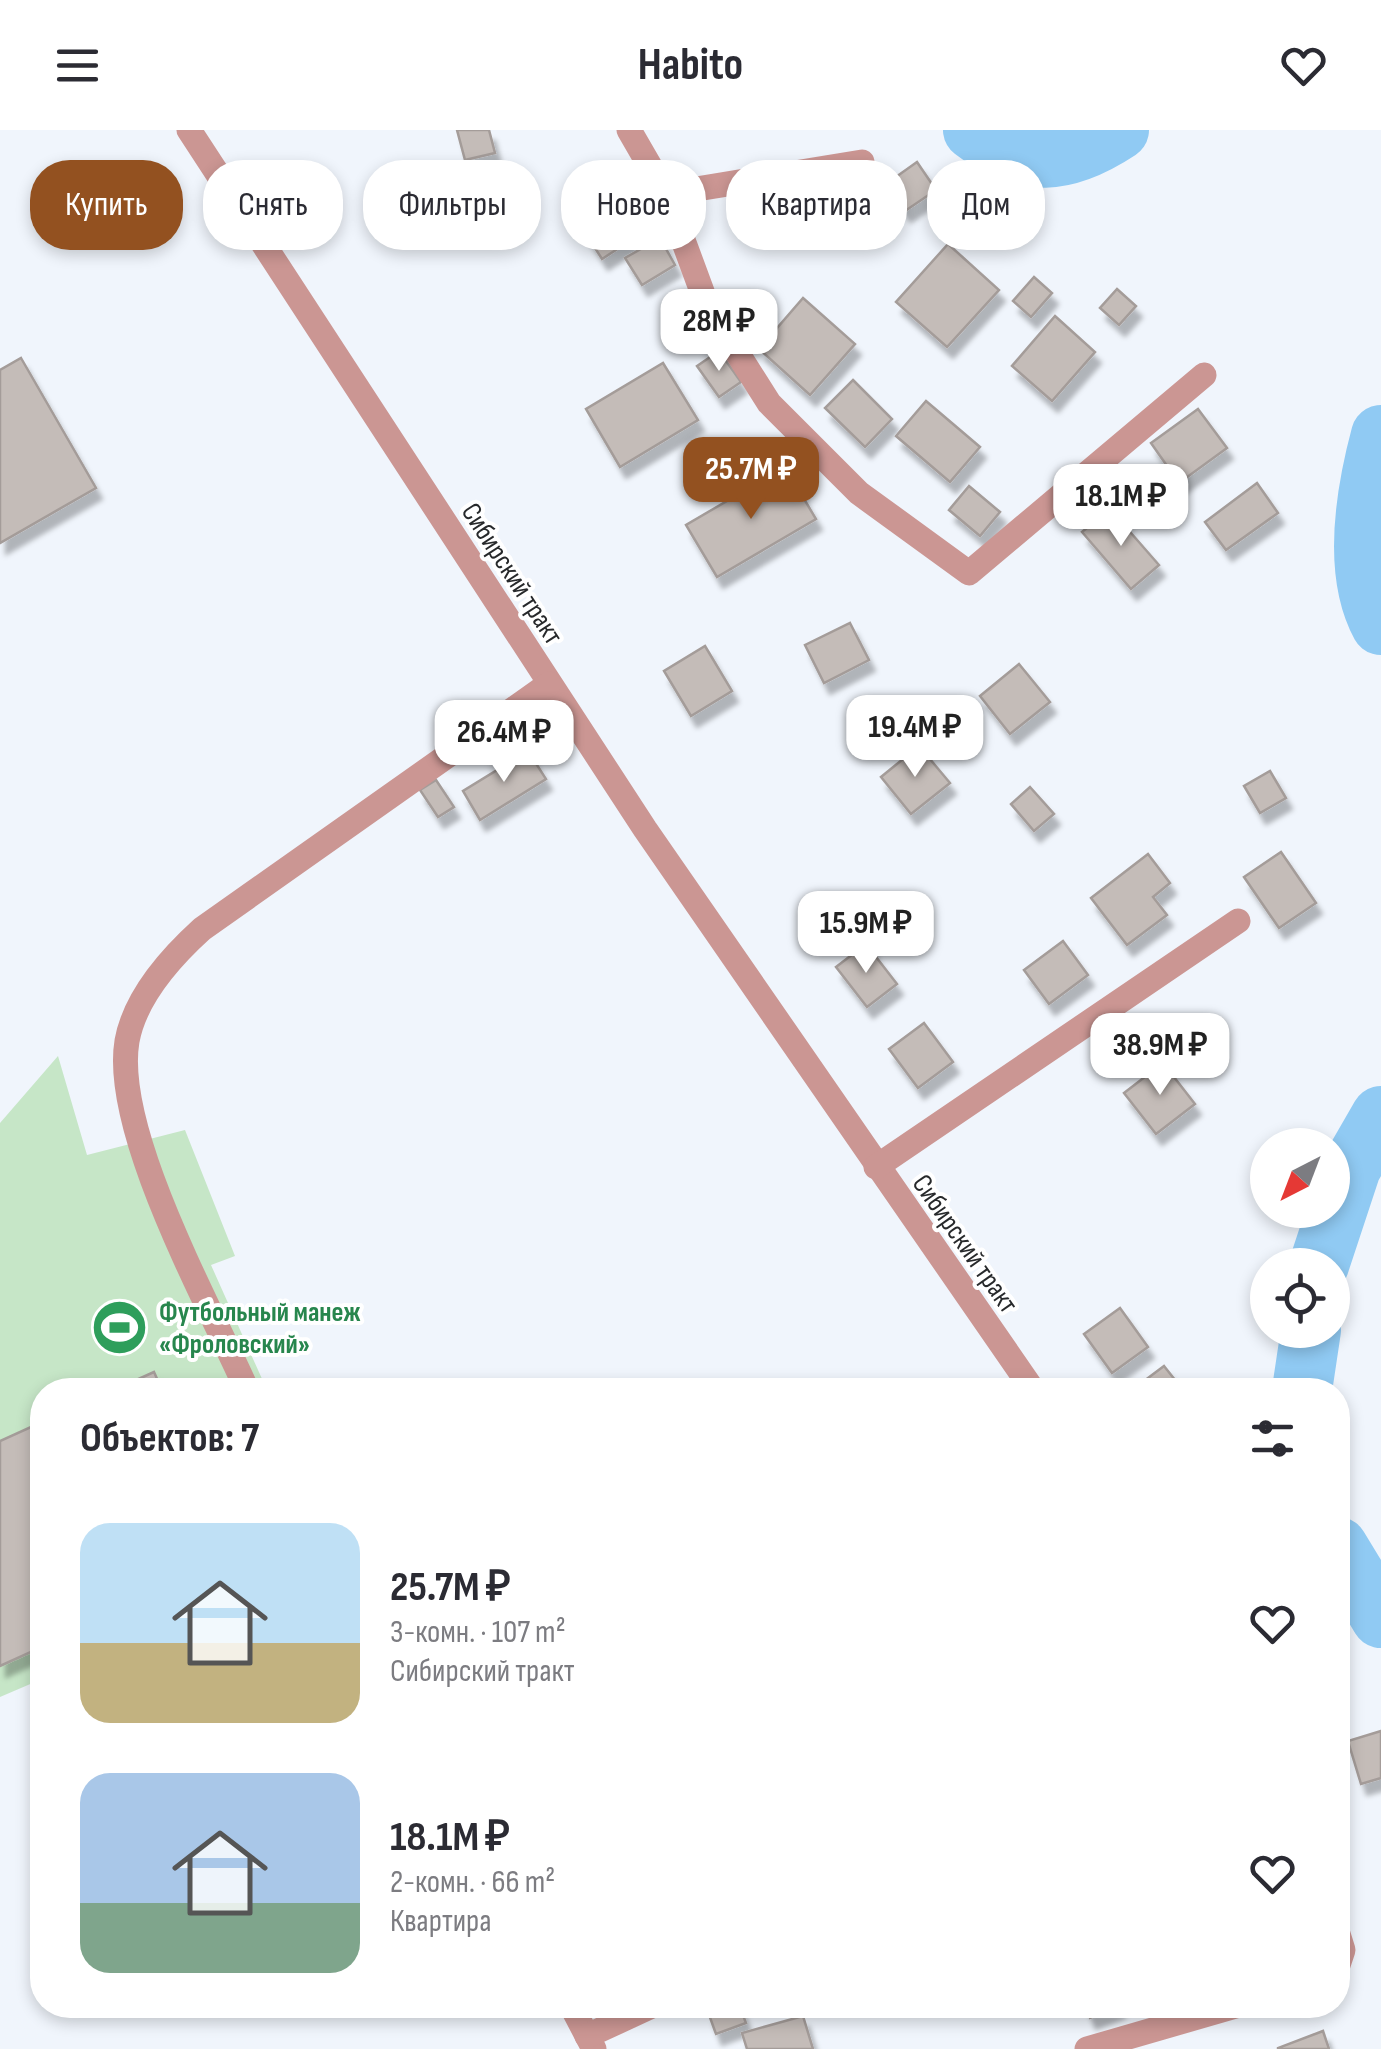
<!DOCTYPE html>
<html lang="ru">
<head>
<meta charset="utf-8">
<style>
  :root { --surface:#fff; --page:#f2f2f3; --text:#2b2b33; --muted:#7c7c81; --accent:#935120 }
  body { margin:0; font-family:"Sofia Sans Condensed",sans-serif; background:var(--page); color:var(--text); height:100vh; display:flex; flex-direction:column; font-size:38px; white-space:nowrap }
  * { box-sizing:border-box; margin:0 }
  p { font-size:32px; color:var(--muted) }
  .icon { flex:none; width:55px; height:55px; fill:none; stroke:currentColor; stroke-width:2; stroke-linecap:round; stroke-linejoin:round }
  .map { position:relative; flex:1; overflow:hidden }
  .panel { position:absolute; left:30px; top:1248px; width:1320px; height:640px; display:flex; flex-direction:column; background:var(--surface); border-radius:40px; box-shadow:0 5px 15px #0003 }
  .panel>* { flex:none }
  .top-card { position:absolute; left:30px; top:30px; width:1322px; height:90px; display:flex; gap:20px }
  .needle { width:65px; rotate:222deg }
  .tools { position:absolute; left:1250px; top:998px; display:grid; gap:20px }
  .tools a { display:grid; place-items:center; width:100px; height:100px; border-radius:50%; background:var(--surface); box-shadow:0 5px 15px #0003; font-size:50px }
  .price { position:absolute; translate:-50% -85px; padding:0 22px; border-radius:20px; background:#fff; color:#222; font-size:32px; line-height:65px; filter:drop-shadow(0 2px 5px #0008) }
  .price::after { content:''; position:absolute; left:50%; top:60px; width:30px; height:22px; margin-left:-15px; background:inherit; clip-path:polygon(0 0,100% 0,50% 100%) }
  .price.selected { background:var(--accent); color:#fff }
  ul { padding:0; list-style:none }
  li { display:flex; align-items:center; gap:30px; height:250px; padding:0 50px }
  li span { display:grid; place-items:center; flex:none; width:280px; height:200px; border-radius:30px; color:#555 }
  li>.icon { margin-inline-start:auto }
  span .icon { width:120px; height:120px; fill:#fffc; stroke-width:1 }
  li b { font-size:42px }
  h2 { display:flex; justify-content:space-between; align-items:center; height:120px; padding:0 50px; font-size:42px }
  .tag { padding:0 35px; border-radius:40px; background:var(--surface); box-shadow:0 5px 15px #0003; font-size:35px; line-height:90px }
  .tag.selected { background:var(--accent); color:#fff }
  header { display:flex; justify-content:space-between; align-items:center; height:130px; padding:0 50px; background:var(--surface); font-size:45px; font-weight:700 }
  .map>svg:first-child { display:block }
  .green { fill:#c6e6c7 }
  .lines { fill:none; stroke-linecap:round; stroke-linejoin:round }
  .river { stroke:#90caf3; stroke-width:60 }
  .building { fill:#c4bcb8; stroke:#a49c99; stroke-width:2.5; filter:url(#shadow) }
  .minor { stroke:#cb9693; stroke-width:25 }
  .labels { text-anchor:middle; stroke-width:8; stroke-linejoin:round; paint-order:stroke }
  .street-label { font-size:28px; fill:#27292b; stroke:#fff }
  .leisure-label { font-size:28px; font-weight:bold; fill:#27864d; stroke:#fff; text-anchor:start }
</style>
</head>
<body>
<header><svg class="icon" aria-label="menu" viewBox="0 0 24 24"><path d="M4 6h16M4 12h16M4 18h16"/></svg>Habito<svg class="icon" aria-label="heart" viewBox="0 0 24 24"><path d="M12 20l-8-8c-3-5 5-10 8-4 3-6 11-1 8 4z"/></svg></header>
<div class="map">
<svg width="1381" height="1919" viewBox="0 0 1381 1919">
  <defs>
    <filter id="shadow"><feDropShadow dx="6" dy="11" stdDeviation="2.5" flood-color="#0004"/></filter>
  </defs>
  <rect width="100%" height="100%" fill="#f0f5fc"/>
  <polygon class="green" points="58,926 87,1025 185,1000 235,1126 211,1135 267,1260 42,1260 42,1549 0,1567 0,993"/>
  <g class="lines">
    <g class="river">
      <path d="M973 0C1024 39 1066 35 1119 0"/>
      <path d="M1381 305C1366 361 1352 442 1381 495"/>
      <polyline points="1319,1135 1351,1038 1381,986"/>
      <polyline points="1302,1260 1311,1200"/>
      <polyline points="1338,1417 1381,1488"/>
    </g>
  </g>
  <g class="building">
    <polygon points="457,0 489,0 495,23 465,30"/>
    <polygon points="917,32 936,60 905,81 886,54"/>
    <polygon points="631,48 659,92 602,129 574,85"/>
    <polygon points="660,108 675,135 642,155 625,128"/>
    <polygon points="948,114 999,160 947,217 896,172"/>
    <polygon points="1034,147 1052,163 1031,187 1013,171"/>
    <polygon points="1117,159 1136,176 1119,195 1100,178"/>
    <polygon points="803,168 855,214 810,265 759,219"/>
    <polygon points="1055,186 1095,222 1052,271 1012,236"/>
    <polygon points="719,221 741,252 719,267 697,236"/>
    <polygon points="21,228 96,358 0,413 0,240"/>
    <polygon points="663,233 698,290 620,337 586,279"/>
    <polygon points="853,250 892,289 865,317 825,278"/>
    <polygon points="926,271 980,317 950,352 896,306"/>
    <polygon points="1198,279 1227,318 1179,353 1151,313"/>
    <polygon points="785,337 816,389 717,447 686,395"/>
    <polygon points="1257,353 1278,383 1226,420 1205,392"/>
    <polygon points="969,356 1000,382 980,406 949,380"/>
    <polygon points="1110,379 1159,435 1131,459 1082,402"/>
    <polygon points="850,493 869,530 824,553 805,515"/>
    <polygon points="705,516 732,561 691,586 664,541"/>
    <polygon points="1019,534 1050,572 1010,604 980,566"/>
    <polygon points="919,616 950,653 911,684 881,647"/>
    <polygon points="528,621 546,649 480,690 463,661"/>
    <polygon points="1270,641 1286,668 1260,683 1244,656"/>
    <polygon points="436,650 454,677 438,687 420,660"/>
    <polygon points="1030,657 1054,684 1034,701 1011,674"/>
    <polygon points="1281,722 1316,773 1279,798 1244,747"/>
    <polygon points="1148,724 1170,753 1153,767 1167,785 1127,815 1091,768"/>
    <polygon points="1063,811 1088,845 1049,874 1024,840"/>
    <polygon points="866,814 897,854 867,877 836,837"/>
    <polygon points="924,893 953,932 918,958 889,919"/>
    <polygon points="1163,933 1195,974 1156,1004 1124,963"/>
    <polygon points="1120,1178 1148,1217 1112,1243 1084,1204"/>
    <polygon points="1164,1236 1183,1260 1132,1260"/>
    <polygon points="154,1242 162,1260 114,1260"/>
    <polygon points="42,1292 42,1517 0,1536 0,1311"/>
    <polygon points="1381,1601 1381,1648 1361,1654 1348,1611"/>
    <polygon points="728,1875 739,1875 746,1893 716,1904 708,1882"/>
    <polygon points="1085,1875 1119,1875 1119,1877 1090,1888"/>
    <polygon points="803,1886 813,1919 747,1919 742,1903"/>
    <polygon points="1323,1901 1329,1919 1278,1919 1278,1918"/>
  </g>
  <g class="lines">
    <g class="minor">
      <polyline points="189,0 645,699 1033,1260"/>
      <polyline points="629,0 666,64 707,175 769,273 859,363 969,443 1204,245"/>
      <polyline points="666,64 862,32"/>
      <polyline points="876,1037 1238,791"/>
      <path d="M247 1260C209 1174 112 1001 127 911 135 867 170 828 202 799L549 554"/>
      <polyline points="1338,1804 1343,1820 1338,1835"/>
      <polyline points="571,1875 594,1919"/>
      <polyline points="587,1906 654,1875"/>
      <polyline points="1087,1919 1239,1875"/>
    </g>
  </g>
  <defs>
    <symbol id="stadium-disc" viewBox="-11 -11 22 22"><circle r="9.5" fill="#2e9e5b" stroke="#fff"/><path d="M0-5a6.5 5 0 1 0 0 10a6.5 5 0 1 0 0-10ZM-3.5-1.8h7v3.6h-7Z" fill="#fff"/></symbol>
  </defs>
  <g fill-rule="evenodd">
    <use href="#stadium-disc" x="88" y="1166" width="63" height="63"/>
  </g>
  <g class="labels">
    <g class="street-label">
      <text transform="translate(513 443) rotate(57)" y="10">Сибирский тракт</text>
      <text transform="translate(966 1113) rotate(55)" y="10">Сибирский тракт</text>
    </g>
    <g class="leisure-label">
      <text x="159" y="1191">Футбольный манеж<tspan x="159" dy="32">«Фроловский»</tspan></text>
    </g>
  </g>
</svg>
<div class="tools">
<a><svg class="needle" viewBox="-14 -14 28 28"><path d="M0-13l5 13h-10z" fill="#e53935"/><path d="M0 13l5-13h-10z" fill="#7c7c81"/></svg></a>
<a><svg class="icon" aria-label="locate" viewBox="0 0 24 24"><circle cx="12" cy="12" r="6"/><path d="M12 2v4M12 18v4M2 12h4M18 12h4"/></svg></a>
</div>
<b class="price" style="left:719px;top:244px">28M ₽</b>
<b class="price selected" style="left:751px;top:392px">25.7M ₽</b>
<b class="price" style="left:1121px;top:419px">18.1M ₽</b>
<b class="price" style="left:915px;top:650px">19.4M ₽</b>
<b class="price" style="left:504px;top:655px">26.4M ₽</b>
<b class="price" style="left:866px;top:846px">15.9M ₽</b>
<b class="price" style="left:1160px;top:968px">38.9M ₽</b>
<div class="top-card">
<a class="tag selected">Купить</a>
<a class="tag">Снять</a>
<a class="tag">Фильтры</a>
<a class="tag">Новое</a>
<a class="tag">Квартира</a>
<a class="tag">Дом</a>
</div>
<section class="panel">
<h2>Объектов: 7<svg class="icon" aria-label="filters" viewBox="0 0 24 24"><path d="M4 7h16M4 17h16"/><circle cx="9" cy="7" r="2"/><circle cx="15" cy="17" r="2"/></svg></h2>
<ul>
<li><span style="background:linear-gradient(#bfe0f5 60%,#c2b280 0)"><svg class="icon" aria-label="home" viewBox="0 0 24 24"><path d="M3 11l9-7 9 7M6 9v11h12V9"/></svg></span><div><b>25.7M ₽</b><p>3-комн. · 107 m²</p><p>Сибирский тракт</p></div><svg class="icon" aria-label="heart" viewBox="0 0 24 24"><path d="M12 20l-8-8c-3-5 5-10 8-4 3-6 11-1 8 4z"/></svg></li>
<li><span style="background:linear-gradient(#a9c7e8 65%,#7fa58c 0)"><svg class="icon" aria-label="home" viewBox="0 0 24 24"><path d="M3 11l9-7 9 7M6 9v11h12V9"/></svg></span><div><b>18.1M ₽</b><p>2-комн. · 66 m²</p><p>Квартира</p></div><svg class="icon" aria-label="heart" viewBox="0 0 24 24"><path d="M12 20l-8-8c-3-5 5-10 8-4 3-6 11-1 8 4z"/></svg></li>
</ul>
</section>
</div>
</body>
</html>
